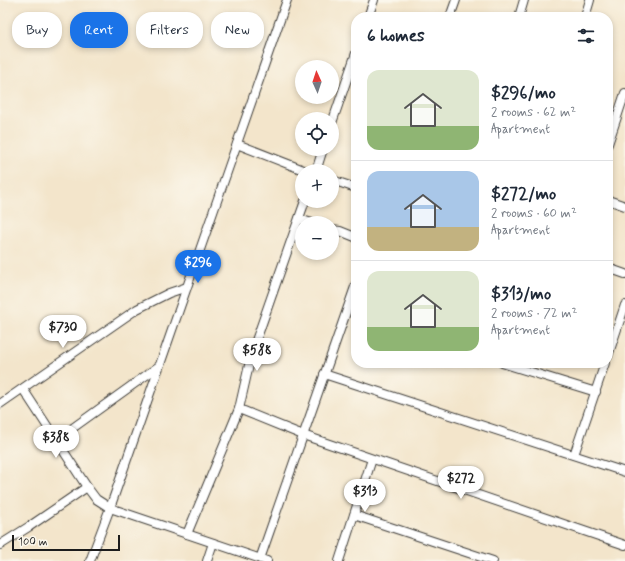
<!DOCTYPE html>
<html lang="en">
<head>
<meta charset="utf-8">
<style>
  :root { --surface:#fff; --page:#f2f2f3; --text:#1f2937; --muted:#747a83; --line:#e0e1e3; --accent:#1a73e8 }
  body { margin:0; font-family:Mynerve,sans-serif; background:var(--page); color:var(--text); height:100vh; display:flex; flex-direction:column; font-size:15px; white-space:nowrap }
  * { box-sizing:border-box; margin:0 }
  p { font-size:13px; color:var(--muted) }
  .icon { flex:none; width:22px; height:22px; fill:none; stroke:currentColor; stroke-width:2; stroke-linecap:round; stroke-linejoin:round }
  .map { position:relative; flex:1; overflow:hidden }
  .sheet { position:absolute; left:351px; top:12px; width:262px; height:356px; display:flex; flex-direction:column; background:var(--surface); border-radius:16px; box-shadow:0 2px 6px #0003 }
  .sheet>* { flex:none }
  .hud { position:absolute; left:12px; top:12px; width:279px; height:36px; display:flex; gap:8px }
  .needle { width:26px; rotate:357deg }
  .tools { position:absolute; left:295px; top:60px; display:grid; gap:8px }
  .tools a { display:grid; place-items:center; width:44px; height:44px; border-radius:50%; background:var(--surface); box-shadow:0 2px 6px #0003; font-size:20px }
  .scale { position:absolute; left:12px; bottom:10px; width:108px; box-sizing:border-box; padding-left:4px; border:2px solid #1c1c1c; border-top:0; font-size:11px; line-height:14px; white-space:nowrap; color:#1c1c1c; -webkit-text-stroke:3px #fbf7ec; paint-order:stroke }
  .price { position:absolute; translate:-50% -34px; padding:0 9px; border-radius:14px; background:#fff; color:#222; font-size:13px; line-height:26px; filter:drop-shadow(0 1px 2px #0008) }
  .price::after { content:''; position:absolute; left:50%; top:24px; width:12px; height:9px; margin-left:-6px; background:inherit; clip-path:polygon(0 0,100% 0,50% 100%) }
  .price.on { background:var(--accent); color:#fff }
  ul { padding:0; list-style:none }
  li { display:flex; align-items:center; gap:12px; height:100px; padding:0 16px }
  li+li { border-top:1px solid var(--line) }
  li span { display:grid; place-items:center; flex:none; width:112px; height:80px; border-radius:12px; color:#555 }
  li>.icon { margin-inline-start:auto }
  span .icon { width:48px; height:48px; fill:#fffc; stroke-width:1 }
  li b { font-size:17px }
  h2 { display:flex; justify-content:space-between; align-items:center; height:48px; padding:0 16px; font-size:17px }
  .chip { padding:0 14px; border-radius:16px; background:var(--surface); box-shadow:0 2px 6px #0003; font-size:14px; line-height:36px }
  .chip.on { background:var(--accent); color:#fff }
  .map>svg:first-child { display:block }
  .lines { fill:none; stroke-linecap:round; stroke-linejoin:round }
  .minor-casing { stroke:#3c3a36; stroke-width:10 }
  .minor { stroke:#fff; stroke-width:8 }
</style>
</head>
<body>
<div class="map">
<svg width="625" height="561" viewBox="0 0 625 561">
  <rect width="100%" height="100%" fill="#fbf7ec"/>
  <filter id="ink" filterUnits="userSpaceOnUse"><feTurbulence type="fractalNoise" baseFrequency=".025" numOctaves="2"/><feDisplacementMap in="SourceGraphic" scale="8" xChannelSelector="R" yChannelSelector="G"/><feConvolveMatrix kernelMatrix="1 2 1 2 8 2 1 2 1" color-interpolation-filters="sRGB"/></filter>
  <filter id="wash" filterUnits="userSpaceOnUse"><feTurbulence type="fractalNoise" baseFrequency=".012" numOctaves="4" result="noise"/><feDisplacementMap in="SourceGraphic" scale="16" xChannelSelector="R" yChannelSelector="G"/><feGaussianBlur stdDeviation="0.9" result="paint"/><feColorMatrix in="noise" values="0 0 0 0 0 0 0 0 0 0 0 0 0 0 0 0 0 1.4 0 .05"/><feComposite in="paint" operator="in"/></filter>
  <g filter="url(#wash)">
    <rect width="100%" height="100%" fill="#f3e5cb"/>
  </g>
  <g filter="url(#ink)">
    <g class="lines">
      <defs>
        <g id="minor">
          <polyline points="368,17 374,0"/>
          <polyline points="450,17 456,0"/>
          <polyline points="519,17 524,0"/>
          <polyline points="585,17 590,0"/>
          <polyline points="332,123 356,53"/>
          <polyline points="237,144 306,171"/>
          <polyline points="608,144 625,93"/>
          <polyline points="316,171 323,149"/>
          <polyline points="332,180 356,188"/>
          <polyline points="608,200 625,206"/>
          <polyline points="299,219 312,223"/>
          <polyline points="332,230 340,231 355,237 356,238"/>
          <polyline points="608,268 625,274"/>
          <polyline points="608,356 625,305"/>
          <polyline points="502,363 596,392"/>
          <polyline points="324,374 625,472"/>
          <polyline points="23,389 87,487 96,499 110,508 267,561"/>
          <polyline points="0,404 137,309 169,293 187,287"/>
          <polyline points="239,409 303,435 625,545"/>
          <polyline points="56,440 159,366"/>
          <polyline points="574,455 605,363"/>
          <polyline points="354,515 493,561"/>
          <polyline points="187,534 239,409 252,352 305,201"/>
          <polyline points="0,545 30,526 87,487"/>
          <polyline points="260,559 356,284"/>
          <polyline points="90,561 110,508 287,0"/>
          <polyline points="207,561 213,543"/>
          <polyline points="339,561 372,459"/>
        </g>
      </defs>
      <use href="#minor" class="minor-casing"/>
      <use href="#minor" class="minor"/>
    </g>
  </g>
</svg>
<div class="tools">
<a><svg class="needle" viewBox="-14 -14 28 28"><path d="M0-13l5 13h-10z" fill="#e53935"/><path d="M0 13l5-13h-10z" fill="#747a83"/></svg></a>
<a><svg class="icon" aria-label="locate" viewBox="0 0 24 24"><circle cx="12" cy="12" r="6"/><path d="M12 2v4M12 18v4M2 12h4M18 12h4"/></svg></a>
<a>+</a>
<a>−</a>
</div>
<div class="scale">100 m</div>
<b class="price on" style="left:198px;top:284px">$296</b>
<b class="price" style="left:63px;top:349px">$730</b>
<b class="price" style="left:257px;top:372px">$588</b>
<b class="price" style="left:56px;top:459px">$388</b>
<b class="price" style="left:461px;top:500px">$272</b>
<b class="price" style="left:365px;top:513px">$313</b>
<div class="hud">
<a class="chip">Buy</a>
<a class="chip on">Rent</a>
<a class="chip">Filters</a>
<a class="chip">New</a>
</div>
<section class="sheet">
<h2>6 homes<svg class="icon" aria-label="filters" viewBox="0 0 24 24"><path d="M4 7h16M4 17h16"/><circle cx="9" cy="7" r="2"/><circle cx="15" cy="17" r="2"/></svg></h2>
<ul>
<li><span style="background:linear-gradient(#dfe7d0 70%,#8fb573 0)"><svg class="icon" aria-label="home" viewBox="0 0 24 24"><path d="M3 11l9-7 9 7M6 9v11h12V9"/></svg></span><div><b>$296/mo</b><p>2 rooms · 62 m²</p><p>Apartment</p></div></li>
<li><span style="background:linear-gradient(#a9c7e8 70%,#c2b280 0)"><svg class="icon" aria-label="home" viewBox="0 0 24 24"><path d="M3 11l9-7 9 7M6 9v11h12V9"/></svg></span><div><b>$272/mo</b><p>2 rooms · 60 m²</p><p>Apartment</p></div></li>
<li><span style="background:linear-gradient(#dfe7d0 70%,#8fb573 0)"><svg class="icon" aria-label="home" viewBox="0 0 24 24"><path d="M3 11l9-7 9 7M6 9v11h12V9"/></svg></span><div><b>$313/mo</b><p>2 rooms · 72 m²</p><p>Apartment</p></div></li>
</ul>
</section>
</div>
</body>
</html>
